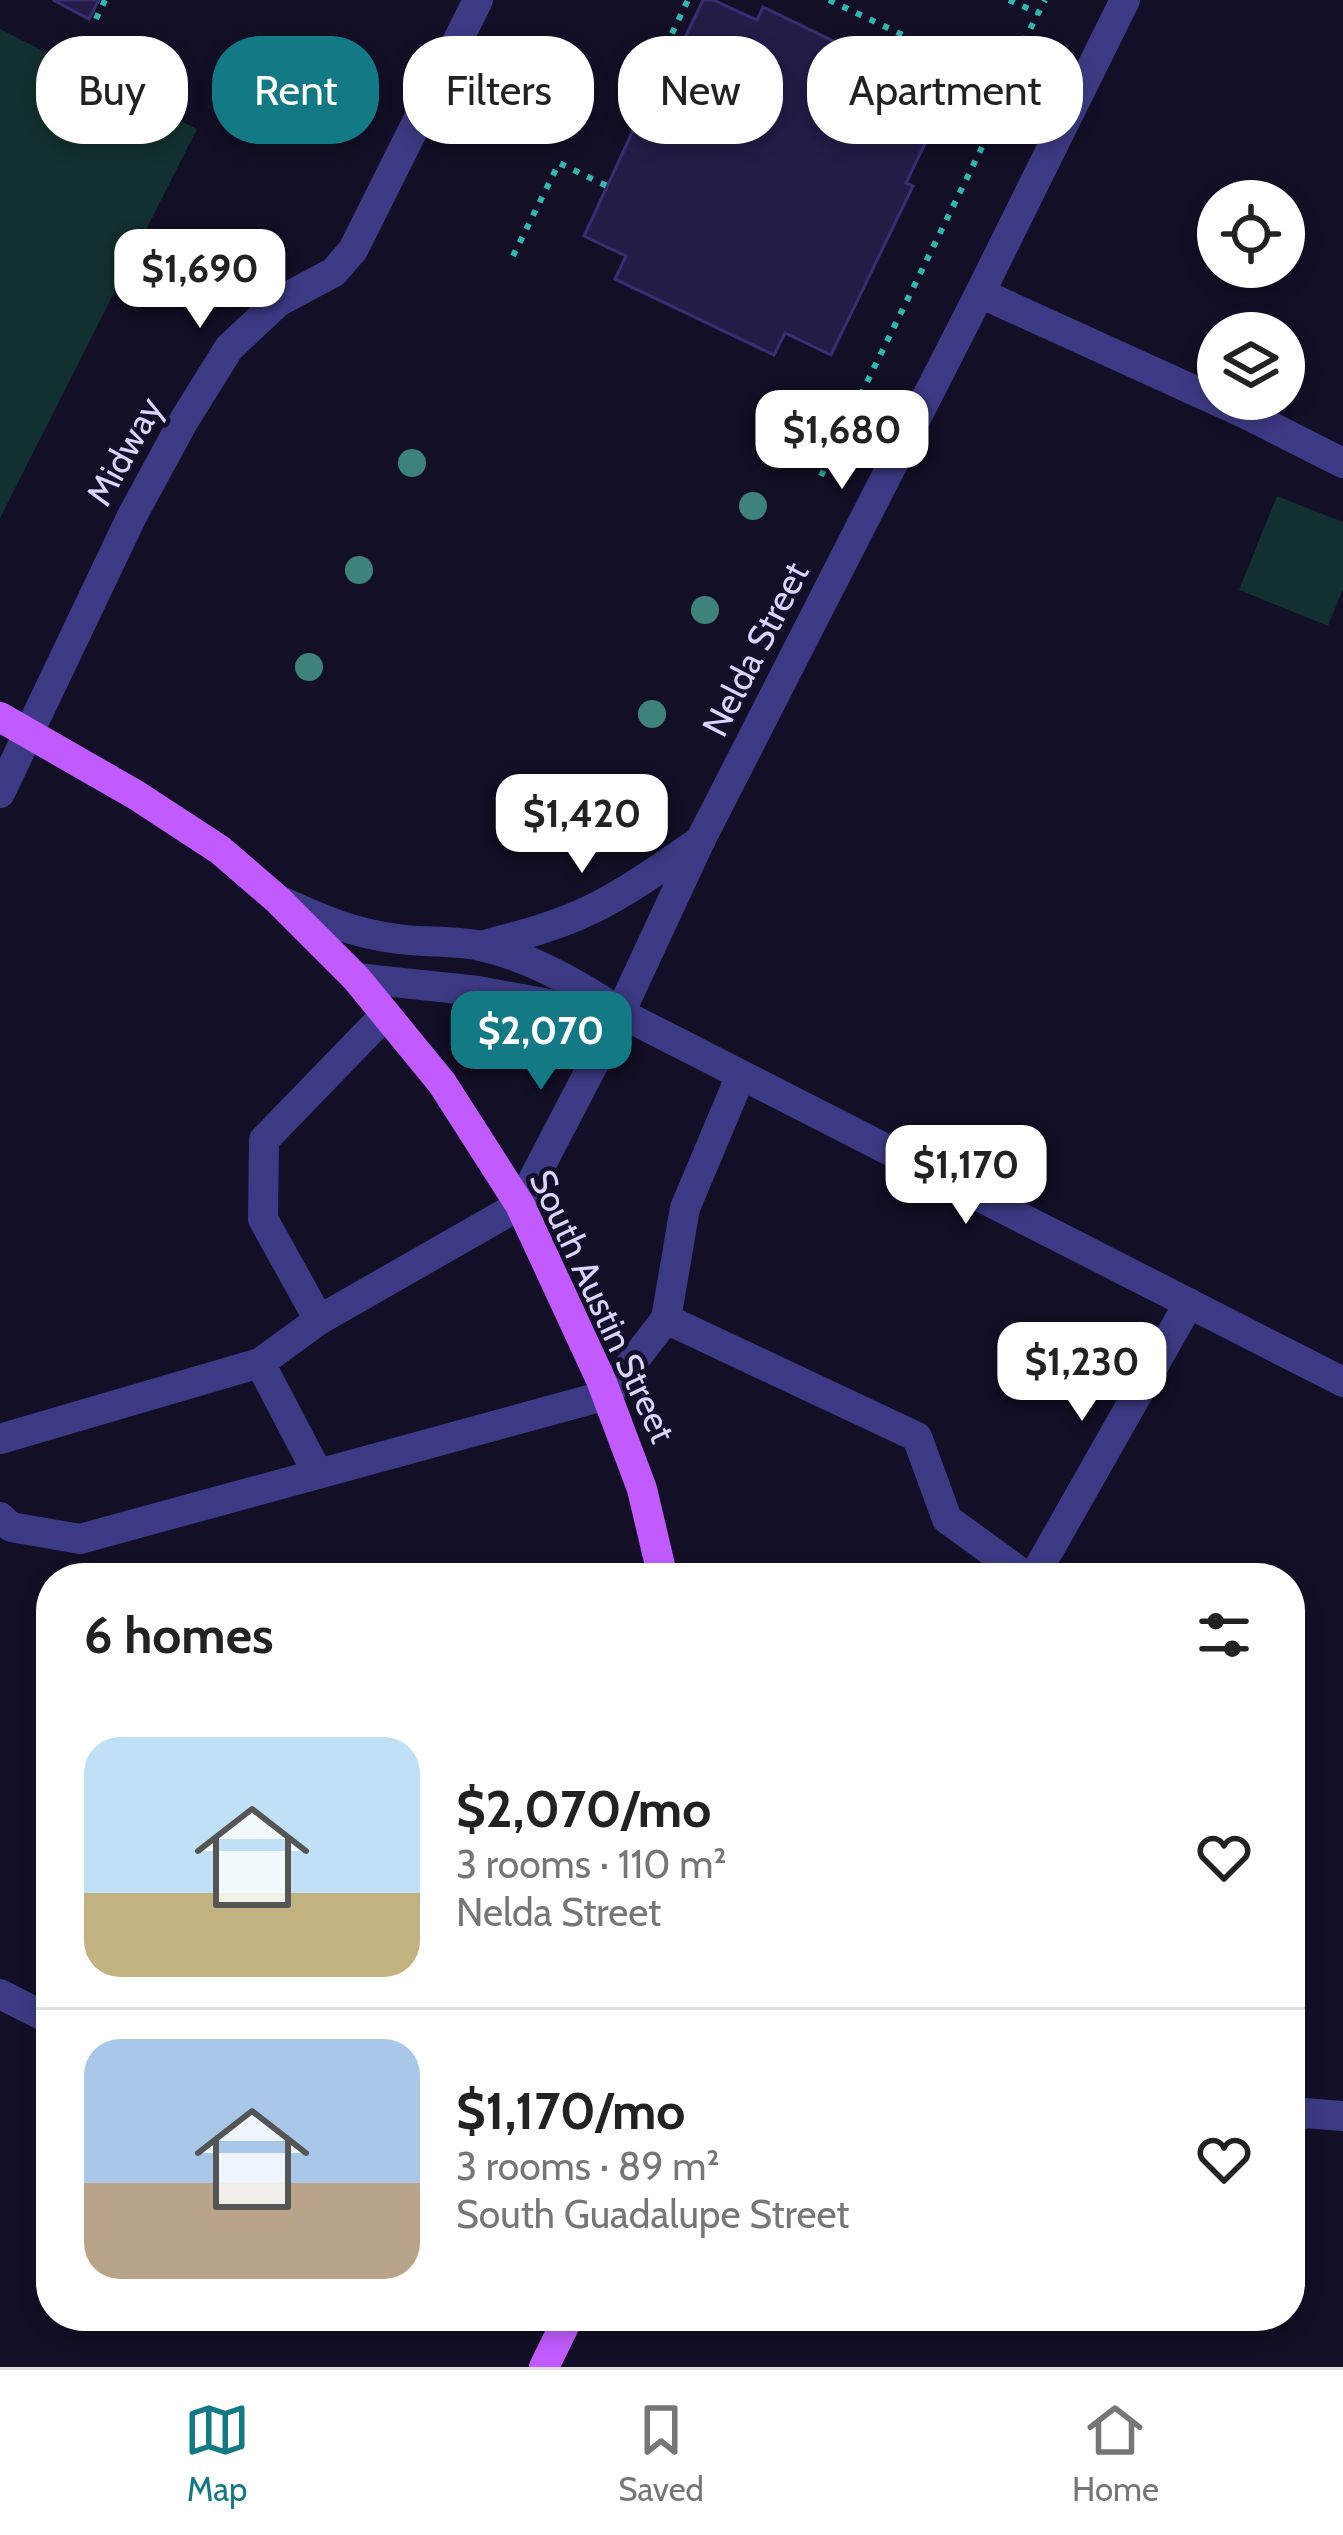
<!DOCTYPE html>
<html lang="en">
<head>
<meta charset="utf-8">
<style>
  :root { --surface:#fff; --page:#f6f6f6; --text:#222; --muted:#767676; --line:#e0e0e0; --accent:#137a85 }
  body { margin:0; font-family:Cabin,sans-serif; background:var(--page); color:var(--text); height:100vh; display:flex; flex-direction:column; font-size:45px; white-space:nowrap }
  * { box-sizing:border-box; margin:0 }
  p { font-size:39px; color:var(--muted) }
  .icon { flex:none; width:66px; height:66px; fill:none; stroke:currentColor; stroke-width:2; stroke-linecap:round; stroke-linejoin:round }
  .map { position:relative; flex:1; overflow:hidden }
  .sheet { position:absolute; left:36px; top:1563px; width:1269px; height:768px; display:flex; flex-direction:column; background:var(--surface); border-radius:48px; box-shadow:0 6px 18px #0003 }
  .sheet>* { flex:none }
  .hud { position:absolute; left:36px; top:36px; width:1272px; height:108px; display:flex; gap:24px }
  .fabs { position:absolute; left:1197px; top:180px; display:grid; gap:24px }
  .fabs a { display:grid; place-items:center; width:108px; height:108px; border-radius:50%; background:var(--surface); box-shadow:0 6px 18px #0003; font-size:60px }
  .price { position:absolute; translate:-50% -102px; padding:0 27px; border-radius:24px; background:#fff; color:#222; font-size:39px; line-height:78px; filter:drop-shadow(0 3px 6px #0008) }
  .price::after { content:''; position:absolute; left:50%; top:72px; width:36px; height:27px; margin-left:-18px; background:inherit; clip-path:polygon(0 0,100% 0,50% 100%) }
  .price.selected { background:var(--accent); color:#fff }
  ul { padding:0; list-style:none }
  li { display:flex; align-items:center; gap:36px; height:300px; padding:0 48px }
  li+li { border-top:3px solid var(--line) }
  li span { display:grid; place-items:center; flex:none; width:336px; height:240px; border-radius:36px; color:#555 }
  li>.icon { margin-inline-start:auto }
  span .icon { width:144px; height:144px; fill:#fffc; stroke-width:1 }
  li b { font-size:51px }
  h2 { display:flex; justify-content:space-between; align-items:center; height:144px; padding:0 48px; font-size:51px }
  .chip { padding:0 42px; border-radius:48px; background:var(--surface); box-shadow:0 6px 18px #0003; font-size:42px; line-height:108px }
  .chip.selected { background:var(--accent); color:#fff }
  .menu { display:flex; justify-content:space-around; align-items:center; height:168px; border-top:3px solid var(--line); background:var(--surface); font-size:33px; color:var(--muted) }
  .menu a { display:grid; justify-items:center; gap:6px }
  .menu .selected { color:var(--accent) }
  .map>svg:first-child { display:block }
  .green { fill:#12302f }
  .building { fill:#241b47; stroke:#3b2d73; stroke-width:3 }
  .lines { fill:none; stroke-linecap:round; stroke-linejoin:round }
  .path { stroke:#2fb8b0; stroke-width:6; stroke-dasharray:6 9; stroke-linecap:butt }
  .minor { stroke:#3d3a85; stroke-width:30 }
  .major { stroke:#c25bff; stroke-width:30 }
  .tree { fill:#3d827b }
  .labels { text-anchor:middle; stroke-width:9; stroke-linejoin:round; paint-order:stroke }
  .street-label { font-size:36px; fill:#d9d4ff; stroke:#130f26 }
</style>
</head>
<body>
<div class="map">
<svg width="1343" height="2367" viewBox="0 0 1343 2367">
  <rect width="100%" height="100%" fill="#130f26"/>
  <g class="green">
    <polygon points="0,29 197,129 0,518"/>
    <polygon points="1277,496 1343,522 1343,589 1328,626 1239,590"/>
  </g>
  <g class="building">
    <polygon points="53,0 99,0 89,19"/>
    <polygon points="703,0 713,0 757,20 763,7 897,72 891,85 941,110 906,183 913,186 831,355 785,333 774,355 615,279 626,256 584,236 663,66 670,69"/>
  </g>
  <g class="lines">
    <g class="path">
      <polyline points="829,0 1040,100"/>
      <polyline points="1009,0 1038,13"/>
      <polyline points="96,19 105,0"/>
      <polyline points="678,53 665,48 688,0"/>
      <polyline points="1003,82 1045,0"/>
      <polyline points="513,256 559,163 607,186"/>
      <polyline points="146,284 208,313"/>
      <polyline points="821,476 1012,86"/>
    </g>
    <g class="minor">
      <polyline points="980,293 1246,414 1343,463"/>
      <polyline points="0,793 132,516 183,422 229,348 278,302 334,272 353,250 478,0"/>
      <path d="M283 902C325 921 352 933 398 939 425 943 454 940 481 946 530 957 574 982 615 1009"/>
      <path d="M480 946C514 937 547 929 579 915 623 896 661 867 700 841"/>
      <polyline points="356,978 478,991 576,1009 620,1013 1343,1382"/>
      <polyline points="386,1014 264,1140 263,1219 319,1320 520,1205 620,1013 700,841 980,293 1125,0"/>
      <polyline points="741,1075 685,1208 666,1319 917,1437 947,1519 1028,1578"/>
      <polyline points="260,1363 318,1474"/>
      <polyline points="0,1439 260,1363 319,1320"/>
      <polyline points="0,1517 11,1527 80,1539 607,1395 666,1319"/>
      <polyline points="1033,1578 1189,1303"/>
      <polyline points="0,1994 51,2020"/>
      <polyline points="1290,2119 1305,2113 1343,2116"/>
    </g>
    <g class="major">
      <polyline points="0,717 136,795 220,850 278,900 356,978 442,1083 520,1205 601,1380 642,1489 663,1578"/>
      <polyline points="544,2367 569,2316"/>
    </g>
  </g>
  <g class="tree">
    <circle cx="412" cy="463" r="14"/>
    <circle cx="753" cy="506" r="14"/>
    <circle cx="359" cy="570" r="14"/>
    <circle cx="705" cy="610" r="14"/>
    <circle cx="309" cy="667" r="14"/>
    <circle cx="652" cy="714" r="14"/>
    <circle cx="598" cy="814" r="14"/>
  </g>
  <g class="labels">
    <g class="street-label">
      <text transform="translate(124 451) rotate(-61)" y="13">Midway</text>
      <text transform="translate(755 649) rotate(-63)" y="13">Nelda Street</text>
      <text transform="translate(603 1306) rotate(65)" y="13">South Austin Street</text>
    </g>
  </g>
</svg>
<div class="fabs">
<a><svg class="icon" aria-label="locate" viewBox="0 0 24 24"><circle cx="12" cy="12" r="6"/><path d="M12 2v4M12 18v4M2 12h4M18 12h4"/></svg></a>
<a><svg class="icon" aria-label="layers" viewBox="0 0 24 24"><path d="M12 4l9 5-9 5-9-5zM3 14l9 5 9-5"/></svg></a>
</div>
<b class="price" style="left:200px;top:331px">$1,690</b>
<b class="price" style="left:842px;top:492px">$1,680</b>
<b class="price" style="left:582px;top:876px">$1,420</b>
<b class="price selected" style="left:541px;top:1093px">$2,070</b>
<b class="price" style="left:966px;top:1227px">$1,170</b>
<b class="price" style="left:1082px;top:1424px">$1,230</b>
<div class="hud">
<a class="chip">Buy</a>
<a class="chip selected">Rent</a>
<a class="chip">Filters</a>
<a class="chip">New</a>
<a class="chip">Apartment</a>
</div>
<section class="sheet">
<h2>6 homes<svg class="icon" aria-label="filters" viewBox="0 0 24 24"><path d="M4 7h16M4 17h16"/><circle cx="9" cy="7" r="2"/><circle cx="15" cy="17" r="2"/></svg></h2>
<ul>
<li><span style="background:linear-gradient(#bfe0f5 65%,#c2b280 0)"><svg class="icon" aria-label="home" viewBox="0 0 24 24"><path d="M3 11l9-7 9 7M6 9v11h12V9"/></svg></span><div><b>$2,070/mo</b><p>3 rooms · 110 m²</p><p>Nelda Street</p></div><svg class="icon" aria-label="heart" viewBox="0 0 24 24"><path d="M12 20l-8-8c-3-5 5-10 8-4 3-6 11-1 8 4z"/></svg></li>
<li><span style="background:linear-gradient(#a9c7e8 60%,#b9a48a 0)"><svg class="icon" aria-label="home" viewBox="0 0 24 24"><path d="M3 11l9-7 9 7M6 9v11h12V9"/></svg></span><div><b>$1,170/mo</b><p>3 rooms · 89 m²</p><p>South Guadalupe Street</p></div><svg class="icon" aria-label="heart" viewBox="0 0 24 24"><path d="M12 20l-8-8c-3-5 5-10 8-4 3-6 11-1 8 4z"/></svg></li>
</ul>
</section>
</div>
<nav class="menu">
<a class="selected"><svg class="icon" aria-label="map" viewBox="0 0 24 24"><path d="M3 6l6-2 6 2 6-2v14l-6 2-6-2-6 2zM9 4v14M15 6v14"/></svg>Map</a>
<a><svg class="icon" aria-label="saved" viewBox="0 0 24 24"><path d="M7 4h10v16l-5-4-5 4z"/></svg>Saved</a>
<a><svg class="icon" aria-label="home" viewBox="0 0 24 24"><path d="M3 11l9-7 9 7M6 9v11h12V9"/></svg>Home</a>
</nav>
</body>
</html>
